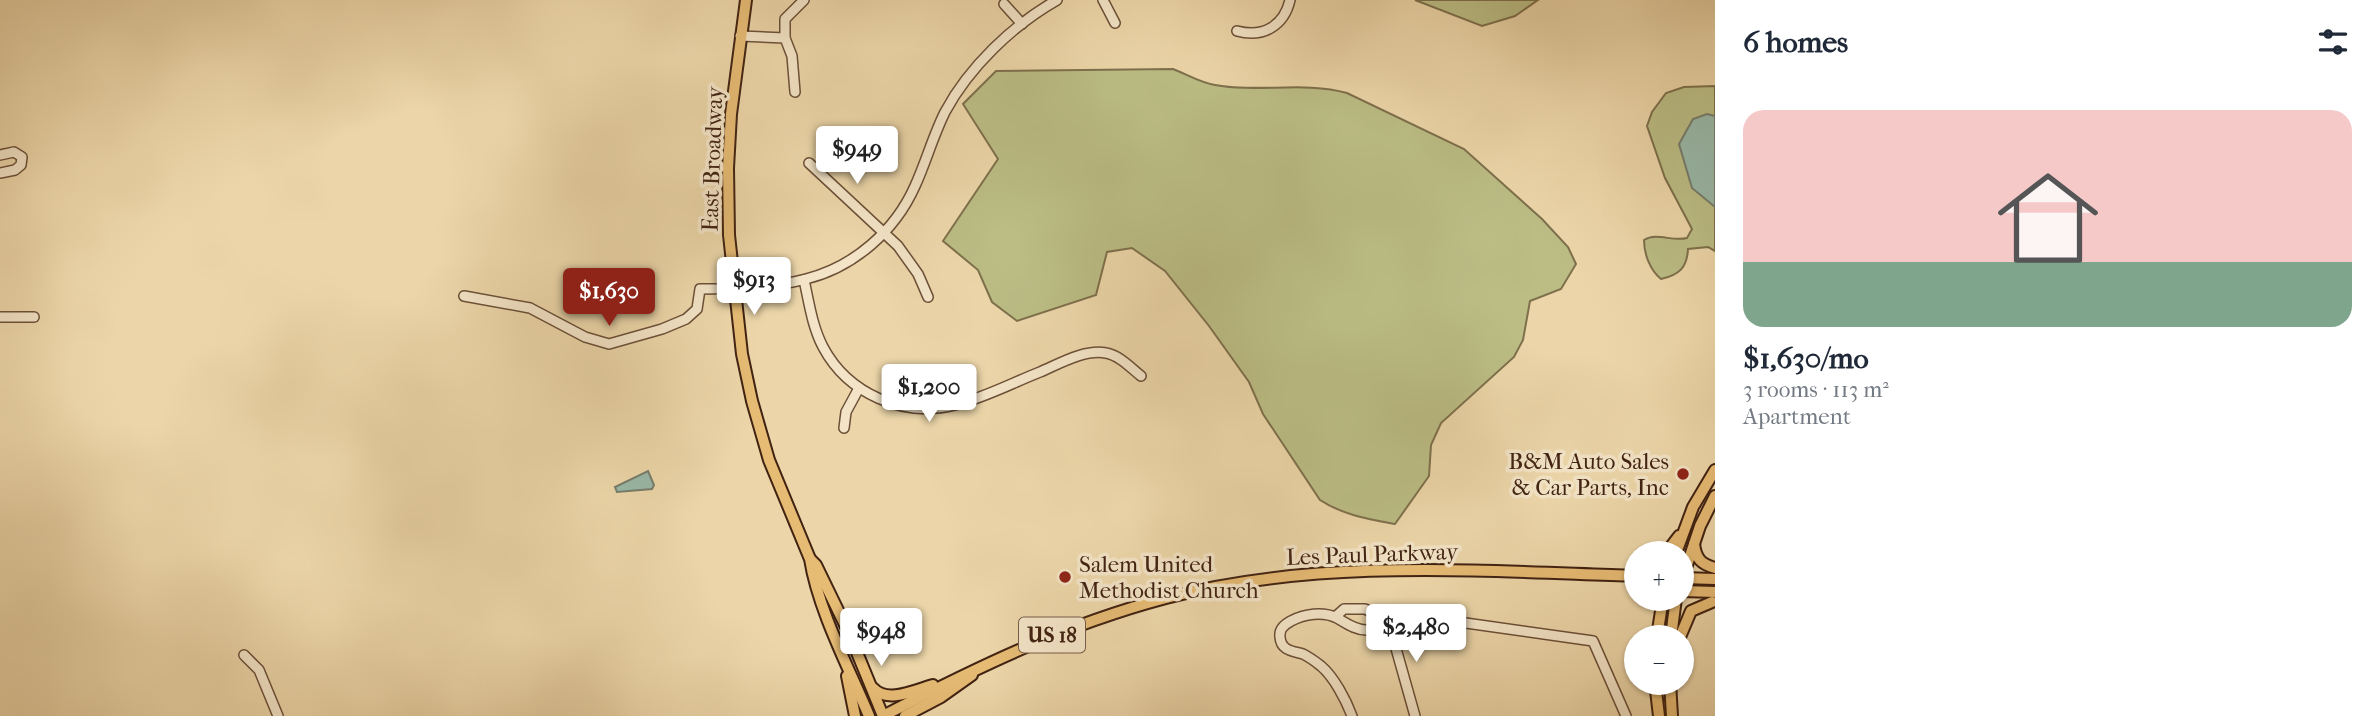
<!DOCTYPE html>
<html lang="en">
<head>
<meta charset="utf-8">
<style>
  :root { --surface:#fff; --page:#f6f6f7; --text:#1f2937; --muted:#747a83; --accent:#8f2418 }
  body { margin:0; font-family:"IM FELL French Canon",serif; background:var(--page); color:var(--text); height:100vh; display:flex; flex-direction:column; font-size:26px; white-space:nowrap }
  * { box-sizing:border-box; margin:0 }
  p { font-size:23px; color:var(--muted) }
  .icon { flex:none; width:38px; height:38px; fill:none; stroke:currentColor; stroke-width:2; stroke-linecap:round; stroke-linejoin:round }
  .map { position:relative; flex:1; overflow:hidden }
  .drawer { display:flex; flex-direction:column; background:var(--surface); width:665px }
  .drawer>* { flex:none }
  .buttons { position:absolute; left:1624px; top:541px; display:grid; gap:14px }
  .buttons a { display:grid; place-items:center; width:70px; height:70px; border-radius:50%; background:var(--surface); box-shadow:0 2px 5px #0004; font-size:35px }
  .price { position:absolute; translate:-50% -60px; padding:0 16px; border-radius:7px; background:#fff; color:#222; font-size:23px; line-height:46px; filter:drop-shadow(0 2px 4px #0008) }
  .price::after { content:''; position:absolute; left:50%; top:42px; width:21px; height:16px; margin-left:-10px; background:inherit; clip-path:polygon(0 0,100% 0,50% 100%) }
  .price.current { background:var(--accent); color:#fff }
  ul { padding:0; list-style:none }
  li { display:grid; align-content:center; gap:14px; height:371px; padding:0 28px }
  li span { display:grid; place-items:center; height:217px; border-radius:21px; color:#555 }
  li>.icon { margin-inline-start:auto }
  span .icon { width:126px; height:126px; fill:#fffc; stroke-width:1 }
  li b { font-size:30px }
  h2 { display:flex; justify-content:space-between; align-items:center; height:84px; padding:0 28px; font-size:30px }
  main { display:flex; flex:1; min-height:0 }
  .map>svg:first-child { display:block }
  .green { fill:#bbbd85; stroke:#7e704c; stroke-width:2 }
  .water { fill:#99b9a9; stroke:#767d6d; stroke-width:2 }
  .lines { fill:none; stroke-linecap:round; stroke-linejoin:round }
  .minor-casing { stroke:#6c5038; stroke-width:12 }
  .major-casing { stroke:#412313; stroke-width:14 }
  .minor { stroke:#f3e4c7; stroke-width:9 }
  .major { stroke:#e6bb74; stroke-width:10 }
  .poi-dot { fill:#8f2418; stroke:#f3e4c7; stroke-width:2.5 }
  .labels { text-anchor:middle; stroke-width:7; stroke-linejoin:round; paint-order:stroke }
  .shield { fill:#f3e4c7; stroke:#765d49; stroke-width:2 }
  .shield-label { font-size:21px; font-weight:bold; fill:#412313 }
  .street-label { font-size:23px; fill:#412313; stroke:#f3e4c7 }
  .poi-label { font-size:23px; fill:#412313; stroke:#f3e4c7; text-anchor:end }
</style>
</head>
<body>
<main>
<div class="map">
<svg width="1715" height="716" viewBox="0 0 1715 716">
  <rect width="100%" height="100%" fill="#ecd6a9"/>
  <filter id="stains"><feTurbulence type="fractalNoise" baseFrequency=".00286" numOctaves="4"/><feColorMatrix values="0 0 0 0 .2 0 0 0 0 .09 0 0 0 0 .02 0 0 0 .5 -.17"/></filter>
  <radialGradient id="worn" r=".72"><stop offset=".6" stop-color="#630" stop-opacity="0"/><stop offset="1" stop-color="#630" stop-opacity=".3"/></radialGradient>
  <g class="green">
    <polygon points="1415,0 1538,0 1515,16 1482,26"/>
    <path d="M1173 69C1186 74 1201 83 1215 85 1258 93 1305 81 1347 93L1464 149 1542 219 1568 247 1576 264 1561 289 1530 301 1523 340 1514 357 1441 423 1431 445 1429 476 1395 524C1368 519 1343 515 1320 500L1263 414 1249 382 1209 326 1165 271 1132 248 1107 252 1096 295 1017 321 992 302 978 270 943 241 998 159 963 104 996 71Z"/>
    <path d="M1715 86V251L1708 247 1688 249C1687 268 1679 275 1661 279 1650 270 1644 254 1644 240 1657 232 1672 242 1687 238L1692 229 1665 178 1647 126 1652 112 1666 93 1684 87Z"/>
  </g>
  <g class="water">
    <polygon points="1707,114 1715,116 1715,207 1692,188 1679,144 1693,119"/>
    <polygon points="648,471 654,485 652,489 617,492 615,487"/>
  </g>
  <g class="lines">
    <defs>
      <g id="minor">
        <polyline points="1103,0 1115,23"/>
        <polyline points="1004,4 1022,24"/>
        <path d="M1237 31C1263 38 1284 26 1290 0"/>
        <polyline points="740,36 785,38 792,56 795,92"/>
        <polyline points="785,38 785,19 804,0"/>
        <polyline points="0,155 14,152 22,157 21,165 15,170 0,173"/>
        <polyline points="809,163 898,246 918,274 928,297"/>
        <path d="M804 280C809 302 812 326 823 347 848 394 903 418 955 405 984 398 1012 383 1040 372 1059 364 1084 349 1106 353 1119 355 1131 368 1141 376"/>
        <path d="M464 296 530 308 585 337 609 344 662 329 686 319 697 309 700 289C734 289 772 288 806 279 854 267 895 231 915 186 926 162 933 136 945 112 969 67 1013 25 1057 0"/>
        <polyline points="0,317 34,317"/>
        <polyline points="844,428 846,412 859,388"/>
        <polyline points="1335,617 1344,609 1365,609 1388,620 1415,716"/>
        <polyline points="244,655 259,670 278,716"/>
        <path d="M1352 716C1346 700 1334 677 1321 666 1316 662 1309 657 1303 654 1293 651 1281 651 1280 637 1279 629 1284 625 1291 621 1304 614 1323 611 1337 618 1346 623 1355 630 1366 630 1376 631 1381 622 1390 619 1398 617 1408 617 1416 616L1593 641 1626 716"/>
      </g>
      <g id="major">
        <path d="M746 0 731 114 728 168 729 235 742 354 752 401 769 460 810 559C818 610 849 668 869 716"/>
        <path d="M1694 544C1696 559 1701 564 1715 568"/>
        <polyline points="1666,553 1679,536"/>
        <polyline points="1676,553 1693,507 1715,470"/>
        <polyline points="811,560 816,565 849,633 883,716"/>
        <polyline points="1682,578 1715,579"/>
        <polyline points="1682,580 1700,526 1715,496"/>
        <polyline points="1682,591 1715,592"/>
        <polyline points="1657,637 1663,598"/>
        <polyline points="1671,637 1676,598"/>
        <polyline points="1680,637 1691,611 1712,602"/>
        <polyline points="847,676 855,716"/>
        <polyline points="1655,682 1659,716"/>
        <polyline points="1670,682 1672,716"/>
        <path d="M873 688C887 704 915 690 933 685"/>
        <path d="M883 716C976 668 1064 625 1166 598 1319 558 1480 571 1636 576"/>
        <polyline points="905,716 941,697 972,675"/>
      </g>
    </defs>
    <use href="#minor" class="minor-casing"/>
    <use href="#major" class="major-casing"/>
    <use href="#minor" class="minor"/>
    <use href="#major" class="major"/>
  </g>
  <g class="poi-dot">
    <circle cx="1683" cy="474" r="7"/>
    <circle cx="1065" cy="577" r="7"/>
  </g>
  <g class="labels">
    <rect class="shield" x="1019" y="617.5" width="66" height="35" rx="5"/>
    <g class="shield-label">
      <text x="1052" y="642">US 18</text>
    </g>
    <g class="street-label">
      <text transform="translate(712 159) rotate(-88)" y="8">East Broadway</text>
      <text transform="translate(1372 554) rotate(-2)" y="8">Les Paul Parkway</text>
    </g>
    <g class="poi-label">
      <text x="1669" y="469">B&amp;M Auto Sales<tspan x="1669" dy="26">&amp; Car Parts, Inc</tspan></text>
      <text x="1079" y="572" text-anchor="start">Salem United<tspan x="1079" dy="26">Methodist Church</tspan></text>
    </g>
  </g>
  <rect width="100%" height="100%" filter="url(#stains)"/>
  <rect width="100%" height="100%" fill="url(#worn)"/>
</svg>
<div class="buttons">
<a>+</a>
<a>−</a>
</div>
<b class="price" style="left:857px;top:186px">$949</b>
<b class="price" style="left:754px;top:317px">$913</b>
<b class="price current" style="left:609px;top:328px">$1,630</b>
<b class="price" style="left:929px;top:424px">$1,200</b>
<b class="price" style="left:1416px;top:664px">$2,480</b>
<b class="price" style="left:881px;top:668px">$948</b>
</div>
<section class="drawer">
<h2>6 homes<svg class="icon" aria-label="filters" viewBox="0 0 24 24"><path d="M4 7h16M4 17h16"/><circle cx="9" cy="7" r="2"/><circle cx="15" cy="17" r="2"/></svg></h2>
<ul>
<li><span style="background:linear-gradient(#f6c9c9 70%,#7fa58c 0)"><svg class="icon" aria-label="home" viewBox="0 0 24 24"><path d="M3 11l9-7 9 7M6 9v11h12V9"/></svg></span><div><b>$1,630/mo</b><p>3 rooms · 113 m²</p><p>Apartment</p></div></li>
</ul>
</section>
</main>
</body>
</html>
